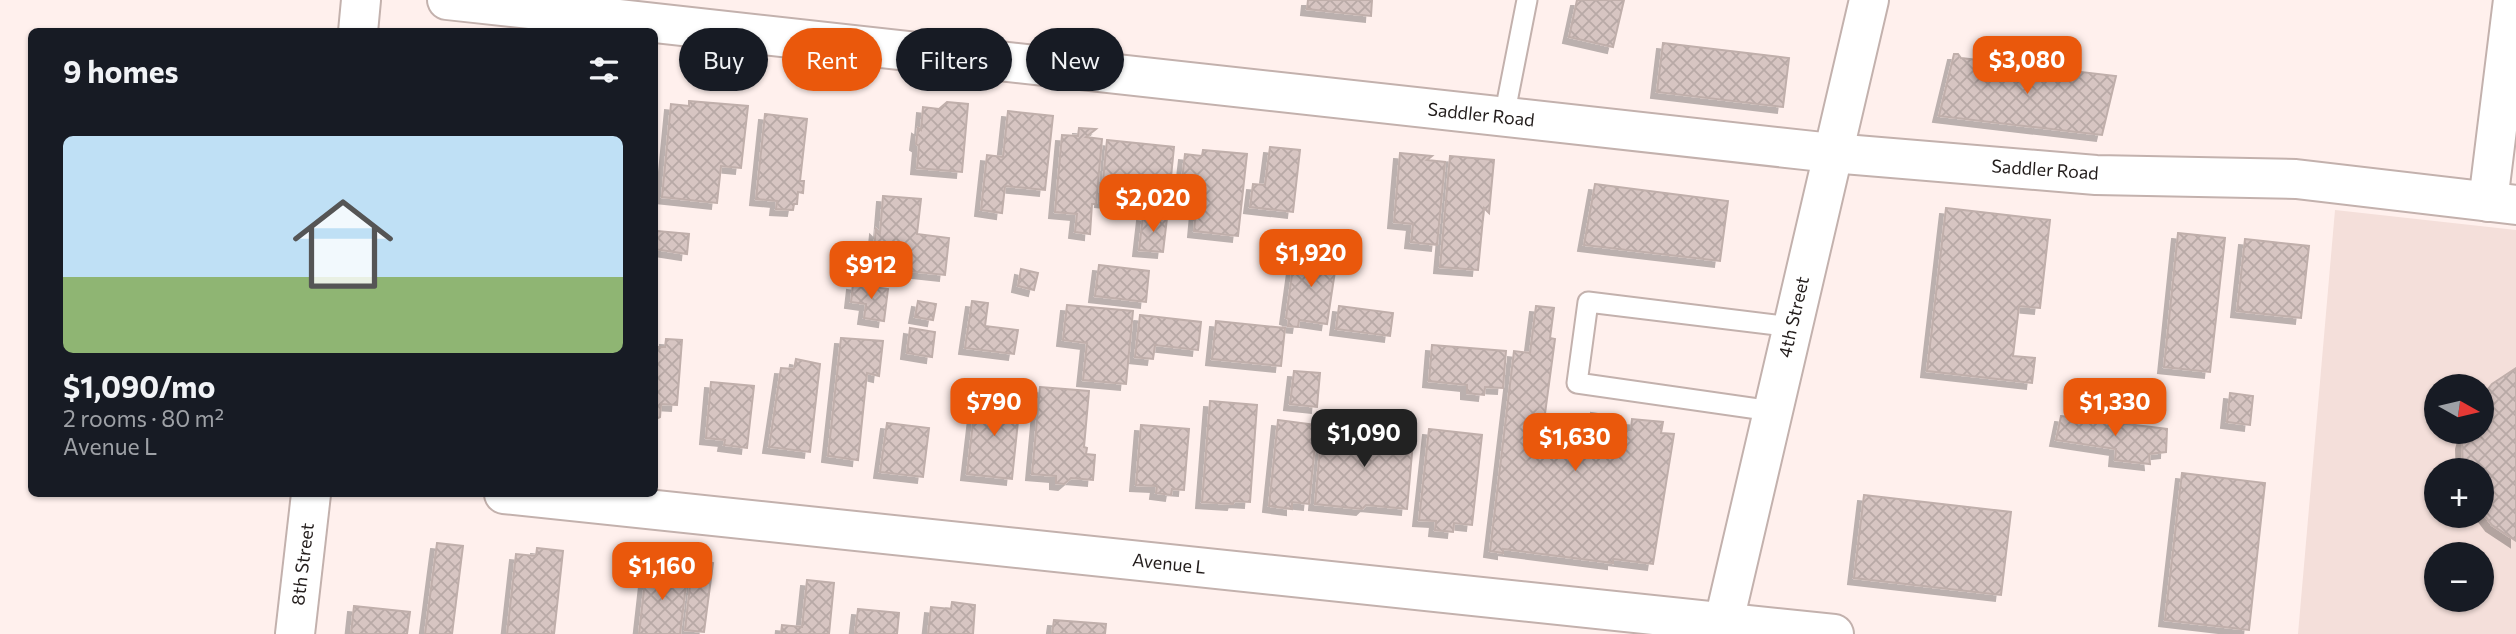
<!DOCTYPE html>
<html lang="en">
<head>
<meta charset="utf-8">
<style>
  :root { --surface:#171b24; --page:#20242c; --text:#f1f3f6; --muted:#9ea1a6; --line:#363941; --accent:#ea580c }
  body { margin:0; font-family:Commissioner,sans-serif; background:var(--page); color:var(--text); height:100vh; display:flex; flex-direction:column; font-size:26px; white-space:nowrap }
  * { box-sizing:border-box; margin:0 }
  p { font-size:23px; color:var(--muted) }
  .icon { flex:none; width:38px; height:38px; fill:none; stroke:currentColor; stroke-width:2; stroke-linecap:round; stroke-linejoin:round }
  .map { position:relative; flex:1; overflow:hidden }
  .details { position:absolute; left:28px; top:28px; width:630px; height:469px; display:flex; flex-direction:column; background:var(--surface); border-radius:10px; box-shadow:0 2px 5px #0004 }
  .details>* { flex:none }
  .banner { position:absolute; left:679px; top:28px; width:665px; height:63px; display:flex; gap:14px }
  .needle { width:46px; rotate:98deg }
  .fabs { position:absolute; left:2424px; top:374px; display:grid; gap:14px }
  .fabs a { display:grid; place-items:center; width:70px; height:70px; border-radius:50%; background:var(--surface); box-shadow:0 2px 5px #0004; font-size:35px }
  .price { position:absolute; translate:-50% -60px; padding:0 16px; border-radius:14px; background:var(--accent); color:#fff; font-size:23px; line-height:46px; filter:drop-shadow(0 2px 4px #0008) }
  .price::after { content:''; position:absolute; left:50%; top:42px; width:21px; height:16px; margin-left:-10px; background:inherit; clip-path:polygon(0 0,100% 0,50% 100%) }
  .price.selected { background:#222; color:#fff }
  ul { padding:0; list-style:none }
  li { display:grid; align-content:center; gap:14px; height:371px; padding:0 35px }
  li+li { border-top:2px solid var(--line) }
  li span { display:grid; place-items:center; height:217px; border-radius:10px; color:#555 }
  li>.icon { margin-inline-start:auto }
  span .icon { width:126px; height:126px; fill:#fffc; stroke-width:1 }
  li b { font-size:30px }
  h2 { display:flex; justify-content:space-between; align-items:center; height:84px; padding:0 35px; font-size:30px }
  .chip { padding:0 24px; border-radius:32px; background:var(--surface); box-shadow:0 2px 5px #0004; font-size:24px; line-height:63px }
  .chip.selected { background:var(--accent); color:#fff }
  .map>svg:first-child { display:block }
  .built { fill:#f4dfda; fill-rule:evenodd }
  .building { fill:url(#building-cross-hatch); stroke:#c0afab; stroke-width:2; filter:url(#shadow) }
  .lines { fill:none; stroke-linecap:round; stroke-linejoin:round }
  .service-casing { stroke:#c3b1ad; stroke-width:23 }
  .minor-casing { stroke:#c3b1ad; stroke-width:42 }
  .secondary-casing { stroke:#c3b1ad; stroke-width:42 }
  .service { stroke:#fff; stroke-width:19 }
  .minor { stroke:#fff; stroke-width:38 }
  .secondary { stroke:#fff; stroke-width:38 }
  .labels { text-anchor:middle; stroke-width:5; stroke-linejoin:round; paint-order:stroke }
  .street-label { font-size:18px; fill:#221c1b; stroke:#fff }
</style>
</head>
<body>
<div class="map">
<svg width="2516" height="634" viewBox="0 0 2516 634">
  <defs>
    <pattern id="building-cross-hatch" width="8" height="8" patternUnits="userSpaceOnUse" patternTransform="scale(1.75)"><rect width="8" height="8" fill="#d7c5c2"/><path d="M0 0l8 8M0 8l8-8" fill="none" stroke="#b8a9a6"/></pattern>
    <filter id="shadow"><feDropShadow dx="-6" dy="6" stdDeviation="0" flood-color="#0004"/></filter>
  </defs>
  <rect width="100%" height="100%" fill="#fff0ed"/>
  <path class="built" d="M2335 210 2516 230V634H2298ZM2436 387H2482V432H2436ZM2436 471H2482V516H2436ZM2436 555H2482V600H2436Z"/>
  <g class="building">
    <polygon points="1308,0 1372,0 1371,16 1307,9"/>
    <polygon points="1577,0 1624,0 1613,47 1569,37"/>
    <polygon points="1663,43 1789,58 1783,107 1657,92"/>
    <polygon points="1954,54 1958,54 1961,58 2116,76 2102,135 1939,116"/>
    <polygon points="689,101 748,106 741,168 721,166 717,203 662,197 671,104 689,106"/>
    <polygon points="947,102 968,104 962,172 917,168 919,146 916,144 918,128 921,130 923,107 939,109"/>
    <polygon points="1008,111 1053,116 1045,190 1005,186 1002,213 981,210 987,155 1003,157"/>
    <polygon points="765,114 807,119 800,181 804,181 803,193 798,192 797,204 794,204 793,210 776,209 777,201 756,199"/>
    <polygon points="1079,128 1096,129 1086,137 1102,139 1096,204 1092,204 1090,234 1075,232 1077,214 1055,212 1062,135 1078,136"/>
    <polygon points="1107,140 1174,147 1168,207 1101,201"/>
    <polygon points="1270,147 1300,150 1293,212 1250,207 1253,184 1265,185"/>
    <polygon points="1203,150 1247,154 1238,236 1194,231 1197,199 1180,197 1185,154 1202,156"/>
    <polygon points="1400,153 1432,156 1427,160 1445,162 1437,245 1411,242 1413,224 1394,222"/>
    <polygon points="1450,156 1494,160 1489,213 1484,208 1478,270 1440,267"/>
    <polygon points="1595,184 1728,201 1720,261 1584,245"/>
    <polygon points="883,196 921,199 917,234 949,238 945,275 872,267 876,229 880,233"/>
    <polygon points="1946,208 2050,220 2040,308 2019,306 2013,356 2035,358 2032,383 1927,371"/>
    <polygon points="1143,215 1167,218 1163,252 1139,250"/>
    <polygon points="657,231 689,234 687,254 654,249"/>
    <polygon points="2178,233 2225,238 2210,372 2164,367"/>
    <polygon points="2245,239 2309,246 2301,318 2237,311"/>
    <polygon points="1295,253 1337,258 1327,324 1299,320 1298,327 1288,326 1289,319 1286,318"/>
    <polygon points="1099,265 1149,271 1146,302 1095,296"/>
    <polygon points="1021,269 1038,273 1034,290 1018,286"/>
    <polygon points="853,284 888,289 884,321 864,318 866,304 851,302"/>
    <polygon points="918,301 936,304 933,320 915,317"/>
    <polygon points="972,301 988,303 985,326 1018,330 1014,354 965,348"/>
    <polygon points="1067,305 1133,311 1126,384 1083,380 1087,343 1063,340"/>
    <polygon points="1339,306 1393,313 1390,336 1336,329"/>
    <polygon points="1536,306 1554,308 1550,338 1555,339 1544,421 1590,426 1591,413 1618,417 1616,432 1626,433 1627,430 1631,430 1632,419 1663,422 1661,433 1674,434 1653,564 1613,559 1613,563 1503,549 1503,553 1490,551 1514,351 1530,353"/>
    <polygon points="1140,315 1201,322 1198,350 1155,345 1153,359 1135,357"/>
    <polygon points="1216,321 1285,328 1281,366 1212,359"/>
    <polygon points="910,328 935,332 932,357 907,353"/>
    <polygon points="841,338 883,341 879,376 867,373 858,460 828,456"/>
    <polygon points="666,339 682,340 677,405 661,404 660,417 654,420 654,347 665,347"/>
    <polygon points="1432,345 1506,351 1503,388 1485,387 1484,395 1467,393 1467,385 1429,381"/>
    <polygon points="796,359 820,364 810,452 769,447 781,368 794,369"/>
    <polygon points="2516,368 2516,541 2492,525 2482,512 2482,471 2463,471 2462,443 2465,432 2482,432 2482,397 2492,384"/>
    <polygon points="1294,371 1320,373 1317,407 1290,404"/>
    <polygon points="711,382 754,386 747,448 724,445 725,440 706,438"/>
    <polygon points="1040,387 1089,391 1084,447 1087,448 1086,454 1095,455 1093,480 1071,478 1064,484 1056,483 1056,476 1032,474"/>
    <polygon points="2230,393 2253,396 2250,425 2227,422"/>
    <polygon points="976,397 1020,402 1012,479 967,474"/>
    <polygon points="1210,401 1257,405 1250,502 1234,501 1233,504 1202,502"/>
    <polygon points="2061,416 2167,429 2166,452 2149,454 2150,464 2115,460 2116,449 2056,440"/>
    <polygon points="1346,419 1379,422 1377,444 1386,445 1386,439 1413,442 1407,509 1366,505 1362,509 1315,504 1321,438 1343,440"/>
    <polygon points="1278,420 1317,425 1309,504 1292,502 1292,509 1269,506"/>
    <polygon points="887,423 929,428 923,477 880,472"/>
    <polygon points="1141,425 1189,429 1184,490 1172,489 1171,495 1156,493 1157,486 1136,485"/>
    <polygon points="1429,429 1482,435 1472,525 1454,523 1453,532 1435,530 1436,521 1419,520"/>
    <polygon points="2182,473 2265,483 2249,630 2165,620"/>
    <polygon points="1864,495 2011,512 2001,595 1854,578"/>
    <polygon points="437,543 463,546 452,634 425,634"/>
    <polygon points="537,548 563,551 554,634 552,632 552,634 507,634 516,554 536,556"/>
    <polygon points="693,559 713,563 704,632 685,630"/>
    <polygon points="647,563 662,565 661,574 687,577 680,634 639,634"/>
    <polygon points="807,580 834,583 829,634 781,634 782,625 802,627"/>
    <polygon points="952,602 975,605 973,634 928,634 931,607 951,609"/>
    <polygon points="354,606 410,612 407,634 351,634"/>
    <polygon points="858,609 899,613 897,634 855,634"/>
    <polygon points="1054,620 1106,624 1105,634 1052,634"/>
  </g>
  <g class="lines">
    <defs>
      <g id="service">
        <polyline points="1504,117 1527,0"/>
        <polyline points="1772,411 1577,383 1588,302 1792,327"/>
      </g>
      <g id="minor">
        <polyline points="447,0 1832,153 2096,175 2296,179 2516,205"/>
        <polyline points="358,32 361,0"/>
        <polyline points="2488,202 2513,0"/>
        <polyline points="504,494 1834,634"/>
        <polyline points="295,634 311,494"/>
      </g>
      <polyline id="secondary" points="1721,634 1869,0"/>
    </defs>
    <use href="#service" class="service-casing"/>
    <use href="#minor" class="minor-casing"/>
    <use href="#secondary" class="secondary-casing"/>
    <use href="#service" class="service"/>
    <use href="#minor" class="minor"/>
    <use href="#secondary" class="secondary"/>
  </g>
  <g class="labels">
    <g class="street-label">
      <text transform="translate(1481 115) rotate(6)" y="6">Saddler Road</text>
      <text transform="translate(2045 170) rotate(4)" y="6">Saddler Road</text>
      <text transform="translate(1794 317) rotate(-77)" y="6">4th Street</text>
      <text transform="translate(303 564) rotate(-83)" y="6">8th Street</text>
      <text transform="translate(1169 564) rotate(6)" y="6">Avenue L</text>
    </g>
  </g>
</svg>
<div class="fabs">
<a><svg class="needle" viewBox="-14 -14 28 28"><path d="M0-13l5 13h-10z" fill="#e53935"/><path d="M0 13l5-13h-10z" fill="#9ea1a6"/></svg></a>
<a>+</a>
<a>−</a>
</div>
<b class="price" style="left:2027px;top:96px">$3,080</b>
<b class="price" style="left:1153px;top:234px">$2,020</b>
<b class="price" style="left:1311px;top:289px">$1,920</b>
<b class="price" style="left:871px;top:301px">$912</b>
<b class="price" style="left:994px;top:438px">$790</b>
<b class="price" style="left:2115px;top:438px">$1,330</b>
<b class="price selected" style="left:1364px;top:469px">$1,090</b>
<b class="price" style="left:1575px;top:473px">$1,630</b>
<b class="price" style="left:662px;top:602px">$1,160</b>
<div class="banner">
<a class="chip">Buy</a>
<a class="chip selected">Rent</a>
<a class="chip">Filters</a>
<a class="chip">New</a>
</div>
<section class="details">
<h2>9 homes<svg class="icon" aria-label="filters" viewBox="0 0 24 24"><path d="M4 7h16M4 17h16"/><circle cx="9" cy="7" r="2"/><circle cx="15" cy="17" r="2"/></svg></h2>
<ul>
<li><span style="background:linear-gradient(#bfe0f5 65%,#8fb573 0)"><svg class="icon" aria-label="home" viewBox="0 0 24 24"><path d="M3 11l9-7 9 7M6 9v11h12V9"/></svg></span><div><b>$1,090/mo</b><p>2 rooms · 80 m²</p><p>Avenue L</p></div></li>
</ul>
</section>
</div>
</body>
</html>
